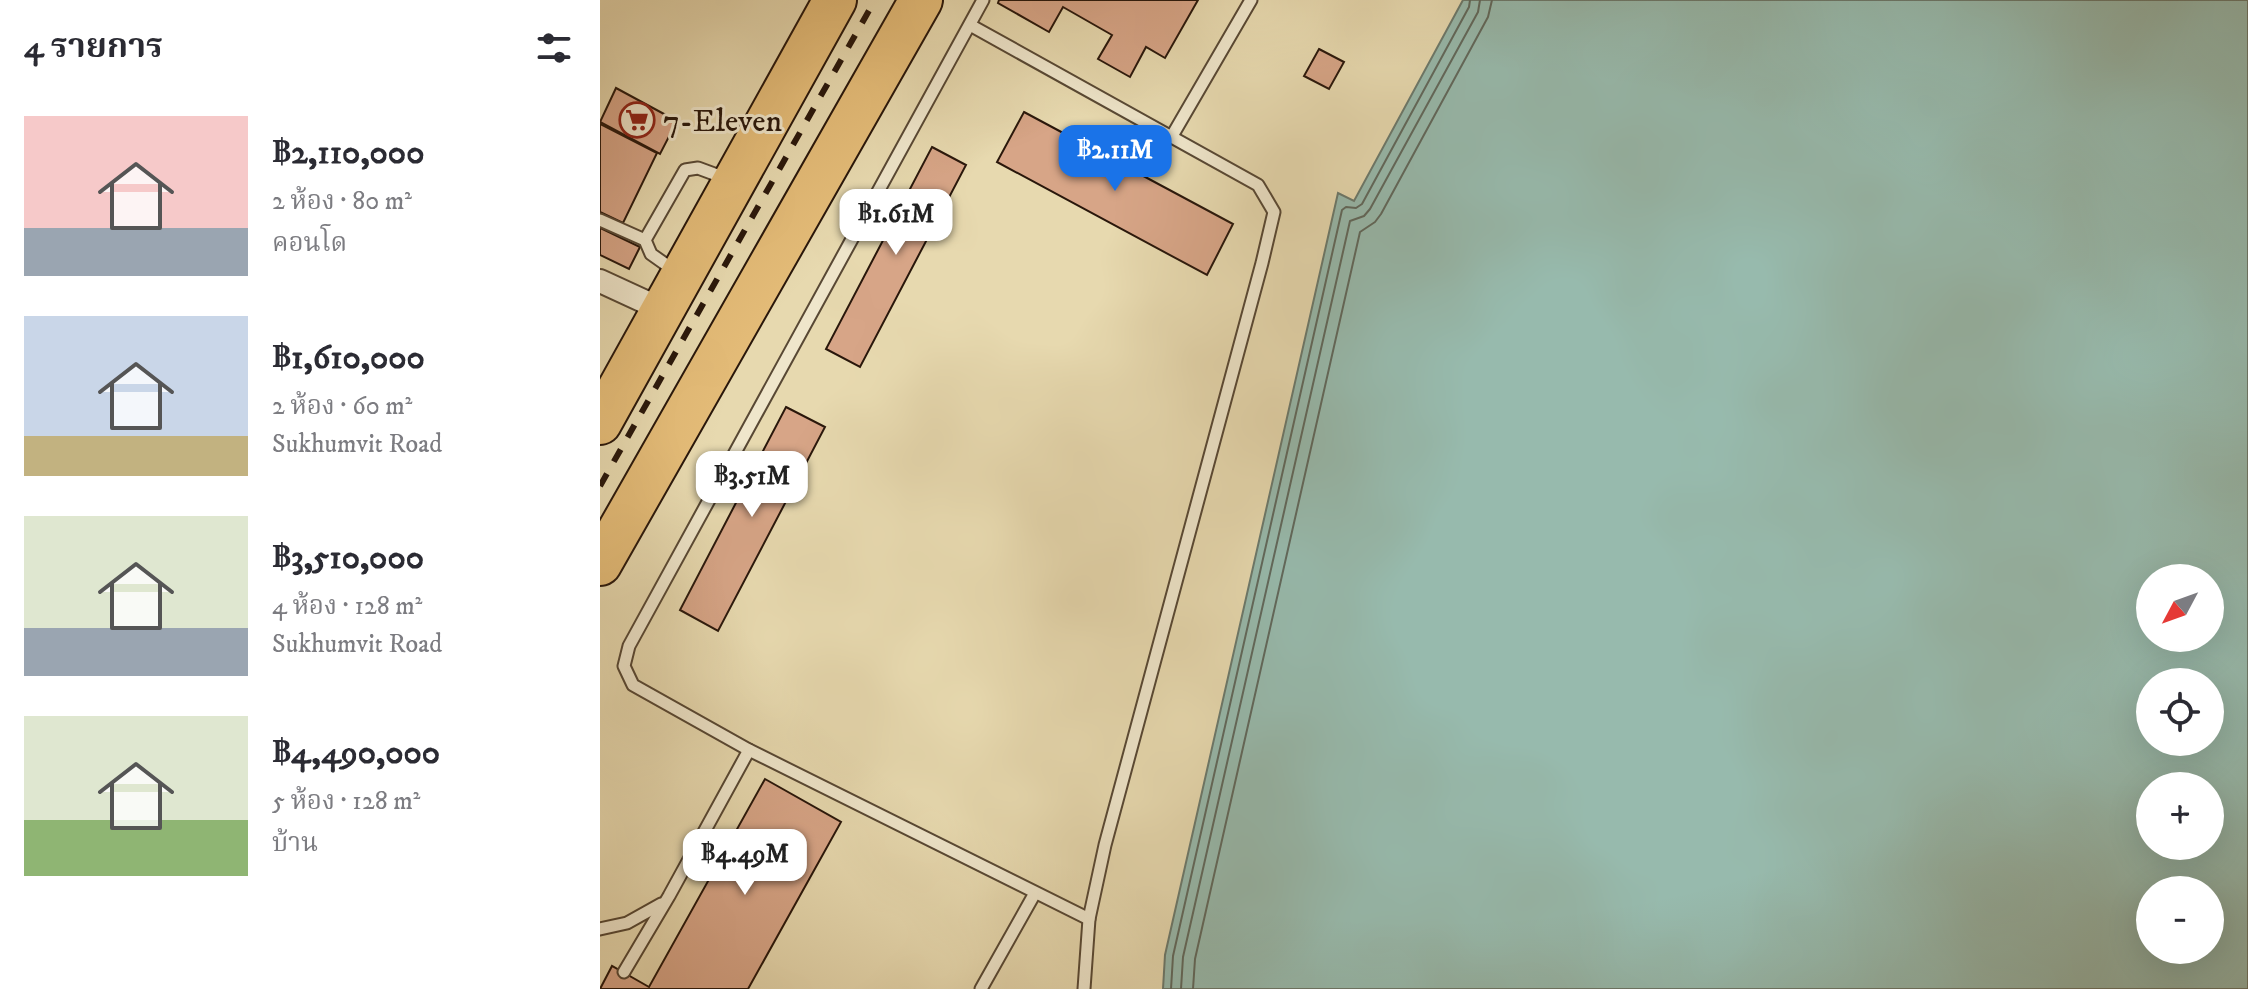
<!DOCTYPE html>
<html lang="th">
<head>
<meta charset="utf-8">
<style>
  :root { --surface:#fff; --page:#f2f2f3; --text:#2b2b33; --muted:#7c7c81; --accent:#1a73e8 }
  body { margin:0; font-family:"IM FELL DW Pica","Noto Serif Thai",serif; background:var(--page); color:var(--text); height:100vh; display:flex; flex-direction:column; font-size:30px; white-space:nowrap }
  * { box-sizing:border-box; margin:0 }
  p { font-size:26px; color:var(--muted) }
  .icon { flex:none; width:44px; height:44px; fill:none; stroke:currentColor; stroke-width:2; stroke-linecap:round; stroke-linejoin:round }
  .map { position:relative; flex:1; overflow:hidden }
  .panel { display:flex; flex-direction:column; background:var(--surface); width:600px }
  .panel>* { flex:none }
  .needle { width:52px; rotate:229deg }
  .fabs { position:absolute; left:1536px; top:564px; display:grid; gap:16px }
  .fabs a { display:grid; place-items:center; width:88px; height:88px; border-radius:50%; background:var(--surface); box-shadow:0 8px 32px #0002; font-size:40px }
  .price { position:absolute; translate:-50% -68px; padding:0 18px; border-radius:16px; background:#fff; color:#222; font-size:26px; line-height:52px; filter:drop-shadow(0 2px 4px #0008) }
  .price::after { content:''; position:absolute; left:50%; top:48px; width:24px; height:18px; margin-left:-12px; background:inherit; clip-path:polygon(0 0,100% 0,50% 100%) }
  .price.on { background:var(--accent); color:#fff }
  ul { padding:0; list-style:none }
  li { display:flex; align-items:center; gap:24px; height:200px; padding:0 24px }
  li span { display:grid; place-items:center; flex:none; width:224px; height:160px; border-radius:0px; color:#555 }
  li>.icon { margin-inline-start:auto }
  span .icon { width:96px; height:96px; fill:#fffc; stroke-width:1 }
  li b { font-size:34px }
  h2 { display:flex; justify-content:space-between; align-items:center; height:96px; padding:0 24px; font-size:34px }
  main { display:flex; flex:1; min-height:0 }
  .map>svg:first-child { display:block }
  .water { fill:#97baad; stroke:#6b796c; stroke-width:2; fill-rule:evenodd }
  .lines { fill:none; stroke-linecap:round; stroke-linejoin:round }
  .shore { stroke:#60685c; stroke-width:2 }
  .building { fill:#d7a587; stroke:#29170b; stroke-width:2 }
  .lane-casing { stroke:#584834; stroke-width:15 }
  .street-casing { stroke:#584834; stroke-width:26 }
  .highway-casing { stroke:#29170b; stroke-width:46 }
  .lane { stroke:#efe6cb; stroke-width:11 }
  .street { stroke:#efe6cb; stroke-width:22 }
  .highway { stroke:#e4bc78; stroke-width:42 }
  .rail { stroke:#29170b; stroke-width:6; stroke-dasharray:14 14; stroke-linecap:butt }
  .labels { text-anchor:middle; stroke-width:6; stroke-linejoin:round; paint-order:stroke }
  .poi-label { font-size:32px; fill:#29170b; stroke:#efe6cb; text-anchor:start }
</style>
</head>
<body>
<main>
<section class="panel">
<h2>4 รายการ<svg class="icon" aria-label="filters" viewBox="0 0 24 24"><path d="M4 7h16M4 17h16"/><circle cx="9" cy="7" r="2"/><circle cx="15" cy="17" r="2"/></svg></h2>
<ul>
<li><span style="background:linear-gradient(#f6c9c9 70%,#9aa5b1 0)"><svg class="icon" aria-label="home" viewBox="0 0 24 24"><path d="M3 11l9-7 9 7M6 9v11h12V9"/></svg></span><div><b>฿2,110,000</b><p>2 ห้อง · 80 m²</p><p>คอนโด</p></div></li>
<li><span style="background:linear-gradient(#c9d6e8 75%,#c2b280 0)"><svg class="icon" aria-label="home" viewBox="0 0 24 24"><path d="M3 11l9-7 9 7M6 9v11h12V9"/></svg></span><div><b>฿1,610,000</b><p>2 ห้อง · 60 m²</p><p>Sukhumvit Road</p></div></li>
<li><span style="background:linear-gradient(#dfe7d0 70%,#9aa5b1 0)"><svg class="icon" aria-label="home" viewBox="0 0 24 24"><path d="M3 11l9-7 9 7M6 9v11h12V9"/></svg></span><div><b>฿3,510,000</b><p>4 ห้อง · 128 m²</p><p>Sukhumvit Road</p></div></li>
<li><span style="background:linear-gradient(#dfe7d0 65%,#8fb573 0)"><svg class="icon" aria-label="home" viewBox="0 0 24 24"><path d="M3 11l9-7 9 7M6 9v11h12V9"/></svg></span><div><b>฿4,490,000</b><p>5 ห้อง · 128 m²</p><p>บ้าน</p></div></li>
</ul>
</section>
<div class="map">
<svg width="1648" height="989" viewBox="0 0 1648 989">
  <rect width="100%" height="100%" fill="#e7d9af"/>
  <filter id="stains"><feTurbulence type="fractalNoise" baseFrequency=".0025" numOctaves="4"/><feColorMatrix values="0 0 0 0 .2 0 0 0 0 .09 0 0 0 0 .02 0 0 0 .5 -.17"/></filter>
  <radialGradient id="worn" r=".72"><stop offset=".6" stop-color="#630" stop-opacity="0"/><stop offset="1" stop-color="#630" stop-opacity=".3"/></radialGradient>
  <path class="water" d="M863 0H1648V989H563L565 955 738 193 754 201ZM1550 578H1610V638H1550ZM1550 682H1610V742H1550ZM1550 786H1610V846H1550ZM1550 890H1610V950H1550Z"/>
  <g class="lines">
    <g class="shore">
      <polyline points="571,989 573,956 742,210 746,207 756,208 762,204 869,7 870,0"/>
      <polyline points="581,989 583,957 750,221 764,216 770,209 878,12 880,0"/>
      <polyline points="593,989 595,959 760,232 775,222 781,214 888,17 892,0"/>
    </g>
  </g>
  <g class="building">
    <polygon points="399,0 598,0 565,58 546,47 530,77 498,59 512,35 463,7 449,32 398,3"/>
    <polygon points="719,49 744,62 729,89 704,76"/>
    <polygon points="16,88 77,121 60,154 0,122"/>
    <polygon points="424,112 633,224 607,275 397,162"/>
    <polygon points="0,124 57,153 23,223 0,212"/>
    <polygon points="332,147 366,165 260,367 226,349"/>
    <polygon points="0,228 40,247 29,269 0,255"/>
    <polygon points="186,407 225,427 118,631 80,610"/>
    <polygon points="165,779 241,822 148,989 0,989 12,966 49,987"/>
  </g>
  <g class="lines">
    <defs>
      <g id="lane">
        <polyline points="383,0 29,646 24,666 33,685 149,750 489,919"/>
        <polyline points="370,25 658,185 674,212 662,263 505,845 489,919 484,989"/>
        <polyline points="572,136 651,0"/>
        <polyline points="0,220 45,240"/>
        <polyline points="75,271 51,254 45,240 85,170 98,168 125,178"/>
        <polyline points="0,929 27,923 61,904"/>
        <polyline points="24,972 69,896 149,750"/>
        <polyline points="381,989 435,893"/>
      </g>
      <polyline id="street" points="0,281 63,310"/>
      <g id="highway">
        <polyline points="0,423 235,0"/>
        <polyline points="0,564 321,0"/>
      </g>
    </defs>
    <use href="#lane" class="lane-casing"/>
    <use href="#street" class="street-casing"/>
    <use href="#highway" class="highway-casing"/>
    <use href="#lane" class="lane"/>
    <use href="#street" class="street"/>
    <use href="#highway" class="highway"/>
    <polyline class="rail" points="0,486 275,0"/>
  </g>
  <defs>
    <symbol id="supermarket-ring" viewBox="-11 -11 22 22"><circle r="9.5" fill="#efe6cb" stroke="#8f2418" stroke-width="1.5"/><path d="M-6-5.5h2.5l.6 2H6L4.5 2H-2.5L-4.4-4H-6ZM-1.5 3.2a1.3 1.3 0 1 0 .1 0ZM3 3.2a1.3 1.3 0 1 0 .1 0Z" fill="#8f2418"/></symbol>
  </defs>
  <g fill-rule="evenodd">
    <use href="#supermarket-ring" x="17" y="100" width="40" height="40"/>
  </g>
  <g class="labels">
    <g class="poi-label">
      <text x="63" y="131">7-Eleven</text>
    </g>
  </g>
  <rect width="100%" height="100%" filter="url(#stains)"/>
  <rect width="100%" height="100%" fill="url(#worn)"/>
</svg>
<div class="fabs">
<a><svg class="needle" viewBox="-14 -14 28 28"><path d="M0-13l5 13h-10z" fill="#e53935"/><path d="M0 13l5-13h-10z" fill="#7c7c81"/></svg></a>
<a><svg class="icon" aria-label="locate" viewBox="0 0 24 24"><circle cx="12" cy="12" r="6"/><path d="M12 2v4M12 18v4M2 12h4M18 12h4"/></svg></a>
<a>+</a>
<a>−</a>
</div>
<b class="price on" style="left:515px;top:193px">฿2.11M</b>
<b class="price" style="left:296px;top:257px">฿1.61M</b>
<b class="price" style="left:152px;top:519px">฿3.51M</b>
<b class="price" style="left:145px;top:897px">฿4.49M</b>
</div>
</main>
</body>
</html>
